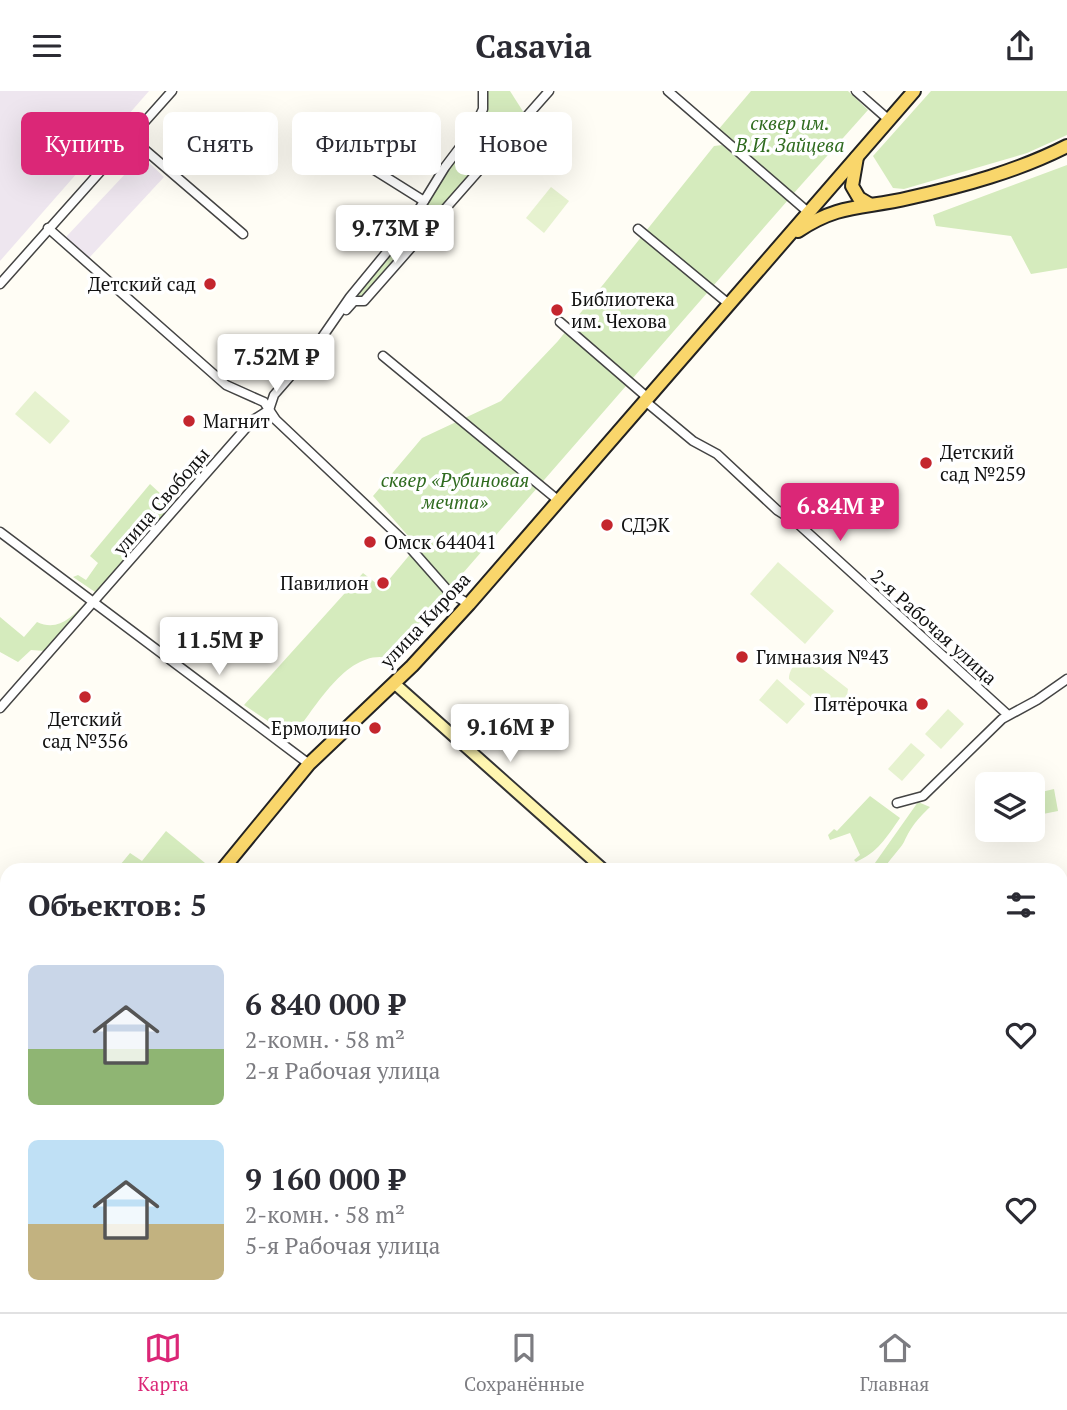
<!DOCTYPE html>
<html lang="ru">
<head>
<meta charset="utf-8">
<style>
  :root { --surface:#fff; --page:#f7f7f7; --text:#2b2b33; --muted:#7c7c81; --line:#e1e1e2; --accent:#db2777 }
  body { margin:0; font-family:"PT Serif",serif; background:var(--page); color:var(--text); height:100vh; display:flex; flex-direction:column; font-size:26px; white-space:nowrap }
  * { box-sizing:border-box; margin:0 }
  p { font-size:23px; color:var(--muted) }
  .icon { flex:none; width:38px; height:38px; fill:none; stroke:currentColor; stroke-width:2; stroke-linecap:round; stroke-linejoin:round }
  .map { position:relative; flex:1; overflow:hidden }
  .panel { position:absolute; left:0px; top:772px; width:1068px; height:450px; display:flex; flex-direction:column; background:var(--surface); border-radius:21px 21px 0 0; box-shadow:0 7px 28px #0002 }
  .panel>* { flex:none }
  .hud { position:absolute; left:21px; top:21px; width:700px; height:63px; display:flex; gap:14px }
  .controls { position:absolute; left:975px; top:681px; display:grid; gap:14px }
  .controls a { display:grid; place-items:center; width:70px; height:70px; border-radius:10px; background:var(--surface); box-shadow:0 7px 28px #0002; font-size:35px }
  .price { position:absolute; translate:-50% -60px; padding:0 16px; border-radius:7px; background:#fff; color:#222; font-size:23px; line-height:46px; filter:drop-shadow(0 2px 4px #0008) }
  .price::after { content:''; position:absolute; left:50%; top:42px; width:21px; height:16px; margin-left:-10px; background:inherit; clip-path:polygon(0 0,100% 0,50% 100%) }
  .price.active { background:var(--accent); color:#fff }
  ul { padding:0; list-style:none }
  li { display:flex; align-items:center; gap:21px; height:175px; padding:0 28px }
  li span { display:grid; place-items:center; flex:none; width:196px; height:140px; border-radius:10px; color:#555 }
  li>.icon { margin-inline-start:auto }
  span .icon { width:84px; height:84px; fill:#fffc; stroke-width:1 }
  li b { font-size:30px }
  h2 { display:flex; justify-content:space-between; align-items:center; height:84px; padding:0 28px; font-size:30px }
  .pill { padding:0 24px; border-radius:10px; background:var(--surface); box-shadow:0 7px 28px #0002; font-size:24px; line-height:63px }
  .pill.active { background:var(--accent); color:#fff }
  header { display:flex; justify-content:space-between; align-items:center; height:91px; padding:0 28px; background:var(--surface); font-size:32px; font-weight:700 }
  .tab-bar { display:flex; justify-content:space-around; align-items:center; height:98px; border-top:2px solid var(--line); background:var(--surface); font-size:19px; color:var(--muted) }
  .tab-bar a { display:grid; justify-items:center; gap:4px }
  .tab-bar .active { color:var(--accent) }
  .map>svg:first-child { display:block }
  .industrial { fill:#eee6ef }
  .green { fill:#d5ebbd }
  .pitch { fill:#e6f2cf }
  .lines { fill:none; stroke-linecap:round; stroke-linejoin:round }
  .street-casing { stroke:#444; stroke-width:11 }
  .secondary-casing { stroke:#333; stroke-width:14 }
  .primary-casing { stroke:#222; stroke-width:16 }
  .street { stroke:#fff; stroke-width:8 }
  .secondary { stroke:#fff6b0; stroke-width:10 }
  .primary { stroke:#f9d66b; stroke-width:12 }
  .poi-dot { fill:#c4262e; stroke:#fff; stroke-width:2.5 }
  .labels { text-anchor:middle; stroke-width:7; stroke-linejoin:round; paint-order:stroke }
  .park-label { font-size:19px; font-style:italic; fill:#2f6b1f; stroke:#fff }
  .poi-label { font-size:19px; fill:#111; stroke:#fff; text-anchor:start }
  .street-label { font-size:19px; fill:#111; stroke:#fff }
</style>
</head>
<body>
<header><svg class="icon" aria-label="menu" viewBox="0 0 24 24"><path d="M4 6h16M4 12h16M4 18h16"/></svg>Casavia<svg class="icon" aria-label="share" viewBox="0 0 24 24"><path d="M12 15V3M7 8l5-5 5 5M5 13v7h14v-7"/></svg></header>
<div class="map">
<svg width="1067" height="1221" viewBox="0 0 1067 1221">
  <rect width="100%" height="100%" fill="#fffdf5"/>
  <g class="industrial">
    <polygon points="0,0 149,0 0,170"/>
    <polygon points="142,65 164,86 89,167 66,146"/>
    <polygon points="155,1215 609,1214 609,1215 607,1221 151,1221"/>
  </g>
  <g class="green">
    <polygon points="485,0 510,0 524,22 489,63"/>
    <polygon points="751,0 848,0 868,19 794,102 718,39"/>
    <polygon points="931,0 1067,0 1067,44 1027,62 904,98 893,97 873,65"/>
    <polygon points="482,28 485,67 361,208 352,208"/>
    <path d="M722 54 788 109 389 567C347 557 315 618 292 646L244 614 363 482 382 497 417 455 373 405 422 347 501 310 558 250 714 55Z"/>
    <polygon points="1067,74 1067,177 1031,183 1011,145 936,135 933,124"/>
    <polygon points="150,393 175,416 98,503 73,486 78,484 86,489 98,472 90,465"/>
    <path d="M86 511 45 560 31 559 18 571 0 561V526L24 546 37 531C58 541 72 526 86 511Z"/>
    <polygon points="1054,698 1058,720 1033,725 1033,703"/>
    <path d="M870 705 900 727C886 747 878 761 856 771L854 769 860 764 850 742 830 749 828 744 834 738 837 740Z"/>
    <path d="M918 711 930 716C917 729 912 734 904 751 901 757 889 769 883 779H870Z"/>
    <polygon points="166,740 205,772 202,779 116,779 130,762 142,770"/>
  </g>
  <g class="pitch">
    <polygon points="551,96 569,110 544,142 526,127"/>
    <polygon points="35,300 70,330 50,353 15,323"/>
    <polygon points="778,471 834,520 805,553 750,503"/>
    <path d="M807 566 848 598 847 605 834 620H828L789 588C788 580 798 566 807 566Z"/>
    <polygon points="777,588 805,613 787,633 759,609"/>
    <polygon points="948,618 964,633 941,658 925,643"/>
    <polygon points="911,652 925,664 902,690 888,678"/>
  </g>
  <g class="lines">
    <defs>
      <g id="street">
        <polyline points="668,0 808,121"/>
        <polyline points="856,0 889,29"/>
        <polyline points="130,46 243,143"/>
        <polyline points="349,63 424,110"/>
        <polyline points="48,137 226,294 264,311 276,329 405,451 450,502 469,513"/>
        <polyline points="638,138 730,214"/>
        <polyline points="0,193 172,0"/>
        <polyline points="346,219 354,210 364,210 549,0"/>
        <polyline points="560,231 648,307"/>
        <polyline points="383,265 559,410"/>
        <polyline points="645,310 693,350 717,363 777,419 796,431 1008,624"/>
        <polyline points="0,441 309,673"/>
        <polyline points="0,617 253,329 269,319 274,304 314,258 350,206 410,133 445,76 473,39 483,18 483,0"/>
        <polyline points="897,712 923,705 1002,628 1037,609 1067,588"/>
        <polyline points="1060,888 1067,887"/>
        <polyline points="0,920 7,926"/>
        <polyline points="1060,936 1067,935"/>
        <polyline points="0,1086 7,1092"/>
        <polyline points="621,1221 623,1214"/>
      </g>
      <g id="secondary">
        <polyline points="394,592 604,779"/>
        <polyline points="931,1214 932,1221"/>
        <polyline points="65,1221 67,1214"/>
      </g>
      <g id="primary">
        <polyline points="857,66 852,95 859,107 869,113"/>
        <path d="M798 140C840 112 863 118 909 107 963 95 1018 80 1067 55"/>
        <polyline points="222,779 309,673 412,575 469,513 914,0"/>
        <polyline points="0,1042 7,1034"/>
      </g>
    </defs>
    <use href="#street" class="street-casing"/>
    <use href="#secondary" class="secondary-casing"/>
    <use href="#primary" class="primary-casing"/>
    <use href="#street" class="street"/>
    <use href="#secondary" class="secondary"/>
    <use href="#primary" class="primary"/>
  </g>
  <g class="poi-dot">
    <circle cx="210" cy="193" r="7"/>
    <circle cx="557" cy="219" r="7"/>
    <circle cx="189" cy="330" r="7"/>
    <circle cx="926" cy="372" r="7"/>
    <circle cx="607" cy="434" r="7"/>
    <circle cx="370" cy="451" r="7"/>
    <circle cx="383" cy="492" r="7"/>
    <circle cx="742" cy="566" r="7"/>
    <circle cx="85" cy="606" r="7"/>
    <circle cx="922" cy="613" r="7"/>
    <circle cx="375" cy="637" r="7"/>
  </g>
  <g class="labels">
    <g class="park-label">
      <text x="790" y="39">сквер им.<tspan x="790" dy="22">В.И. Зайцева</tspan></text>
      <text x="455" y="396">сквер «Рубиновая<tspan x="455" dy="22">мечта»</tspan></text>
    </g>
    <g class="poi-label">
      <text x="196" y="200" text-anchor="end">Детский сад</text>
      <text x="571" y="215">Библиотека<tspan x="571" dy="22">им. Чехова</tspan></text>
      <text x="203" y="337">Магнит</text>
      <text x="940" y="368">Детский<tspan x="940" dy="22">сад №259</tspan></text>
      <text x="621" y="441">СДЭК</text>
      <text x="384" y="458">Омск 644041</text>
      <text x="369" y="499" text-anchor="end">Павилион</text>
      <text x="756" y="573">Гимназия №43</text>
      <text x="908" y="620" text-anchor="end">Пятёрочка</text>
      <text x="85" y="635" text-anchor="middle">Детский<tspan x="85" dy="22">сад №356</tspan></text>
      <text x="361" y="644" text-anchor="end">Ермолино</text>
    </g>
    <g class="street-label">
      <text transform="translate(161 410) rotate(-49)" y="7">улица Свободы</text>
      <text transform="translate(425 529) rotate(-47)" y="7">улица Кирова</text>
      <text transform="translate(934 536) rotate(42)" y="7">2-я Рабочая улица</text>
    </g>
  </g>
</svg>
<div class="controls">
<a><svg class="icon" aria-label="layers" viewBox="0 0 24 24"><path d="M12 4l9 5-9 5-9-5zM3 14l9 5 9-5"/></svg></a>
</div>
<b class="price" style="left:395px;top:174px">9.73M ₽</b>
<b class="price" style="left:276px;top:303px">7.52M ₽</b>
<b class="price active" style="left:840px;top:452px">6.84M ₽</b>
<b class="price" style="left:219px;top:586px">11.5M ₽</b>
<b class="price" style="left:510px;top:673px">9.16M ₽</b>
<div class="hud">
<a class="pill active">Купить</a>
<a class="pill">Снять</a>
<a class="pill">Фильтры</a>
<a class="pill">Новое</a>
</div>
<section class="panel">
<h2>Объектов: 5<svg class="icon" aria-label="filters" viewBox="0 0 24 24"><path d="M4 7h16M4 17h16"/><circle cx="9" cy="7" r="2"/><circle cx="15" cy="17" r="2"/></svg></h2>
<ul>
<li><span style="background:linear-gradient(#c9d6e8 60%,#8fb573 0)"><svg class="icon" aria-label="home" viewBox="0 0 24 24"><path d="M3 11l9-7 9 7M6 9v11h12V9"/></svg></span><div><b>6 840 000 ₽</b><p>2-комн. · 58 m²</p><p>2-я Рабочая улица</p></div><svg class="icon" aria-label="heart" viewBox="0 0 24 24"><path d="M12 20l-8-8c-3-5 5-10 8-4 3-6 11-1 8 4z"/></svg></li>
<li><span style="background:linear-gradient(#bfe0f5 60%,#c2b280 0)"><svg class="icon" aria-label="home" viewBox="0 0 24 24"><path d="M3 11l9-7 9 7M6 9v11h12V9"/></svg></span><div><b>9 160 000 ₽</b><p>2-комн. · 58 m²</p><p>5-я Рабочая улица</p></div><svg class="icon" aria-label="heart" viewBox="0 0 24 24"><path d="M12 20l-8-8c-3-5 5-10 8-4 3-6 11-1 8 4z"/></svg></li>
</ul>
</section>
</div>
<nav class="tab-bar">
<a class="active"><svg class="icon" aria-label="map" viewBox="0 0 24 24"><path d="M3 6l6-2 6 2 6-2v14l-6 2-6-2-6 2zM9 4v14M15 6v14"/></svg>Карта</a>
<a><svg class="icon" aria-label="saved" viewBox="0 0 24 24"><path d="M7 4h10v16l-5-4-5 4z"/></svg>Сохранённые</a>
<a><svg class="icon" aria-label="home" viewBox="0 0 24 24"><path d="M3 11l9-7 9 7M6 9v11h12V9"/></svg>Главная</a>
</nav>
</body>
</html>
